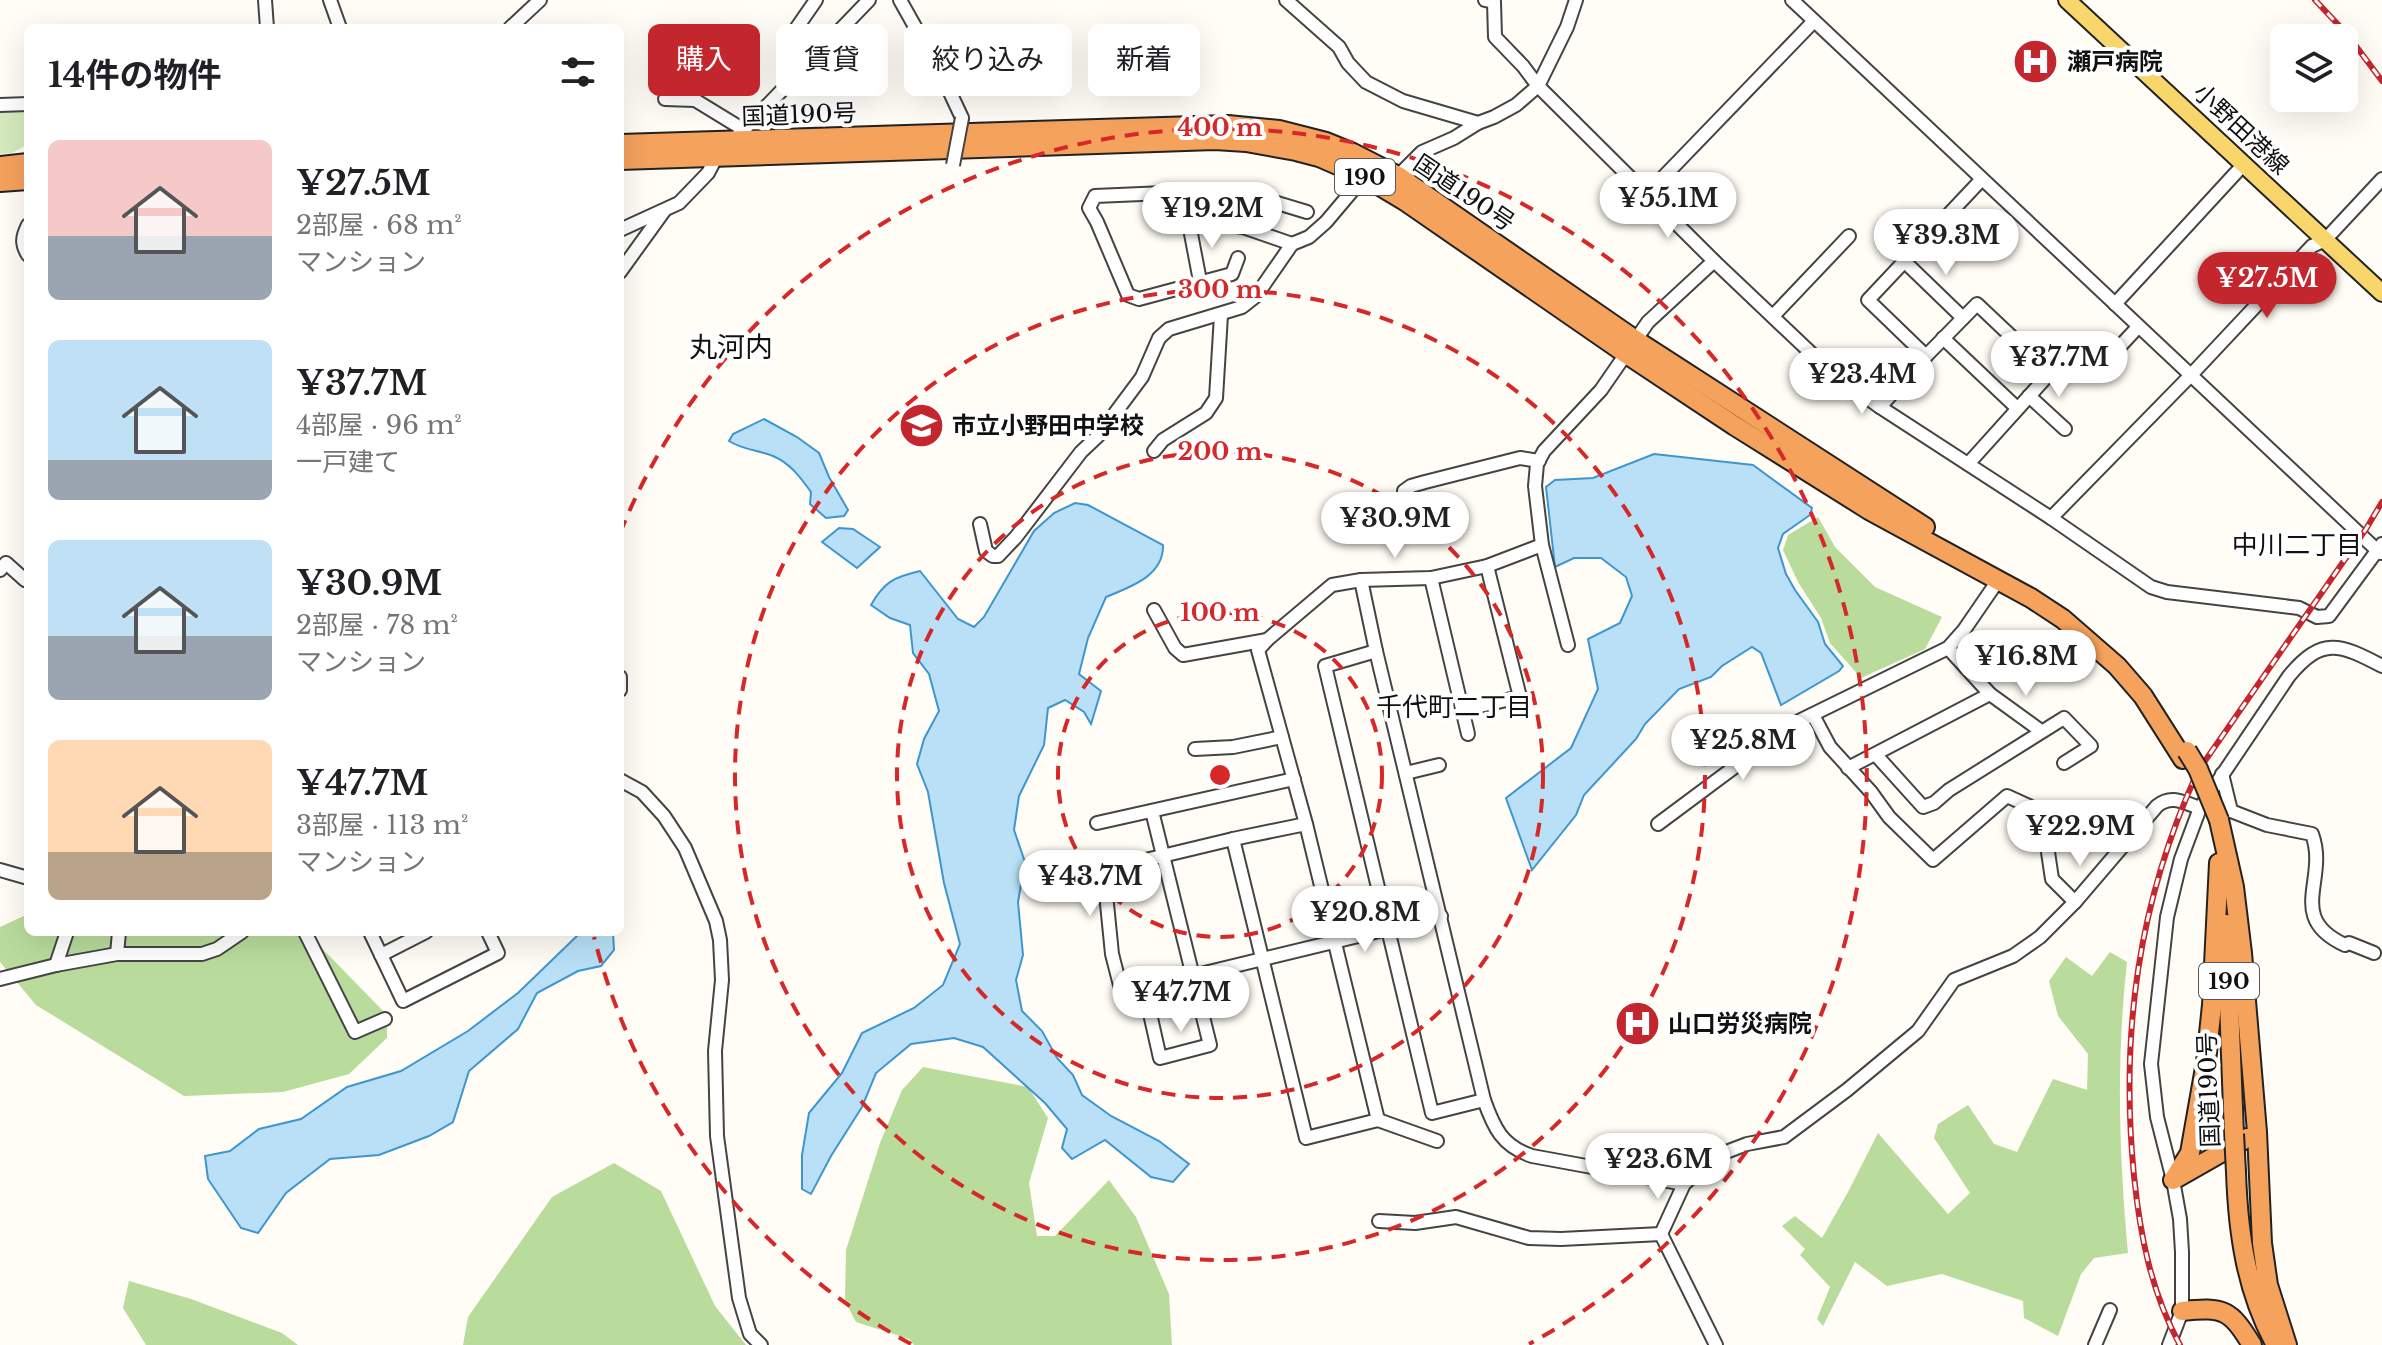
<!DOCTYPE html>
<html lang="ja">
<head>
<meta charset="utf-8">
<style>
  :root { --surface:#fff; --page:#f6f6f6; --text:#202124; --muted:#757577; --accent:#c4262e }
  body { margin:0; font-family:"Libre Baskerville","Noto Sans JP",serif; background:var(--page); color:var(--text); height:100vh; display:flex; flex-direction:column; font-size:30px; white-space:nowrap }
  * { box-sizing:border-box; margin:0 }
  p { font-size:26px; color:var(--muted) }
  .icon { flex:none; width:44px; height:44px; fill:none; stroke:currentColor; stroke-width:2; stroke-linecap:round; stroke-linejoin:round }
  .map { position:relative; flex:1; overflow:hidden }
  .details { position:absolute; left:24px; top:24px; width:600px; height:912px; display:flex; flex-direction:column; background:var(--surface); border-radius:12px; box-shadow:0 8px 32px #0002 }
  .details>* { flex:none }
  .top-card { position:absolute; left:648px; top:24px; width:760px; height:72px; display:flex; gap:16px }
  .buttons { position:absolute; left:2270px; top:24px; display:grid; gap:16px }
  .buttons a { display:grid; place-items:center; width:88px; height:88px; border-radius:12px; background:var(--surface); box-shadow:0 8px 32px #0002; font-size:40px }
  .price { position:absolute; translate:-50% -68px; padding:0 18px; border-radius:28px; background:#fff; color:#222; font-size:26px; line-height:52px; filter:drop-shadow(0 2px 4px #0008) }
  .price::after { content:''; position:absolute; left:50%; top:48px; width:24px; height:18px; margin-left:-12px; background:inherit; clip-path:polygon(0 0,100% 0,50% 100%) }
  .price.current { background:var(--accent); color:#fff }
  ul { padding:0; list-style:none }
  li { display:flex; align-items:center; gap:24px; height:200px; padding:0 24px }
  li span { display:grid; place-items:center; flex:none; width:224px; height:160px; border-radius:12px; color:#555 }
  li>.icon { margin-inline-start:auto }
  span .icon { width:96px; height:96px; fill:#fffc; stroke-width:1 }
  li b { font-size:34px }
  h2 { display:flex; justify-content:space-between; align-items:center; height:96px; padding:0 24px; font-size:34px }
  .tag { padding:0 28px; border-radius:12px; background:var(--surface); box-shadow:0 8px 32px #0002; font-size:28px; line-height:72px }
  .tag.current { background:var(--accent); color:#fff }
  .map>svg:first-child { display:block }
  .green { fill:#d5ebbd }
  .forest { fill:#b9dc9c }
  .water { fill:#b9e0f7; stroke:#3f96cf; stroke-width:2 }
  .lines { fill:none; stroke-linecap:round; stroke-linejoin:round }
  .minor-casing { stroke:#444; stroke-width:16 }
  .major-casing { stroke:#222; stroke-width:20 }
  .highway-casing { stroke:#222; stroke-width:22 }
  .minor { stroke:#fff; stroke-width:12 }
  .major { stroke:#f9d66b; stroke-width:16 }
  .highway { stroke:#f5a25d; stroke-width:18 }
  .rail-casing { stroke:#c4262e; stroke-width:6 }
  .rail { stroke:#fff; stroke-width:3; stroke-dasharray:9; stroke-linecap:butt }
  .minor-bridge-casing { stroke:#444; stroke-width:16; stroke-linecap:butt }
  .highway-bridge-casing { stroke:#222; stroke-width:22; stroke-linecap:butt }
  .minor-bridge { stroke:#fff; stroke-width:12 }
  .highway-bridge { stroke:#f5a25d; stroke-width:18 }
  .ring { fill:none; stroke:#d62828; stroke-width:4; stroke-dasharray:14 10 }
  .labels { text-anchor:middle; stroke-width:8; stroke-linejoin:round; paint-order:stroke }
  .shield { fill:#fff; stroke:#585858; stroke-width:2 }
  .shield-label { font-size:22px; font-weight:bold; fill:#111 }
  .poi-label { font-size:24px; font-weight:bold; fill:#111; stroke:#fff; text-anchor:start }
  .street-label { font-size:24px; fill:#111; stroke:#fff }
  .neighbourhood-label { font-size:26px; fill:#111; stroke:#fff }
  .quarter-label { font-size:28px; fill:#111; stroke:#fff }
  .centre { fill:#d62828; stroke:#fff; stroke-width:4 }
  .ring-label { font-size:24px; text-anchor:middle; font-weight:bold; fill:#d62828; stroke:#fff; stroke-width:8; stroke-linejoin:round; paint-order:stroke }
</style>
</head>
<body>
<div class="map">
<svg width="2382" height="1345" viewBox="0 0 2382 1345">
  <rect width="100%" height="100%" fill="#fffdf5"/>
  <polygon class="green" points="24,110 28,112 28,144 12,153 0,154 0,113"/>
  <g class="forest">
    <polygon points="1818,517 1835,547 1875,587 1942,617 1925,649 1861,678 1830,643 1821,618 1798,582 1783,550 1788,535"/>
    <polygon points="28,914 28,932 306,932 387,1015 387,1038 349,1074 283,1092 184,1096 36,1005 0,962 0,927"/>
    <path d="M2110 952 2127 962C2116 1060 2119 1155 2128 1253L2094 1258 2081 1274 2058 1336 2024 1318 2023 1301 1942 1274 1887 1286 1855 1262 1823 1326 1817 1319 1830 1287 1800 1255 1805 1249 1782 1226 1795 1216 1822 1238 1848 1192 1878 1133 1948 1214 1970 1193 1934 1138 1938 1124 1968 1105 1994 1144 2017 1152 2053 1079 2087 1090 2088 1054 2058 1016 2049 981 2066 957 2092 976Z"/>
    <polygon points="923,1067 1028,1087 1048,1118 1029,1183 1037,1236 1055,1236 1109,1180 1136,1217 1169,1294 1172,1345 914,1345 909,1339 856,1322 845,1301 846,1250 880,1143 902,1090"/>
    <polygon points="614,1163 661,1191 715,1306 746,1345 463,1345 468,1317 552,1197"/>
    <polygon points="129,1281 191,1299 282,1333 298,1345 146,1345 123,1308"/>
  </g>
  <g class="water">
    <path d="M764 419 797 437 819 453 829 477 848 510 844 516 826 518 810 504 811 492C801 478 790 463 773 456 758 450 743 450 729 441L733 434Z"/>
    <polygon points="1654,454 1753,465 1812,508 1810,515 1783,534 1778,548 1786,574 1795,590 1818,622 1825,644 1843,666 1839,671 1781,705 1761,653 1752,647 1722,666 1711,677 1679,689 1645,724 1636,739 1584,795 1576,815 1532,870 1506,798 1571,748 1598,689 1588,639 1620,623 1632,596 1626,577 1601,558 1574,558 1555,567 1546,487 1555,480 1593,478"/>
    <path d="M1075 503 1088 505 1163 545C1164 576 1130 587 1106 597L1088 638 1079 674 1101 691 1091 724 1084 712 1065 700 1048 708 1044 745 1019 796 1014 830 1025 862 1018 902 1023 955 1016 980 1022 1011 1042 1031 1057 1058 1073 1075 1082 1095 1111 1116 1159 1141 1189 1164 1173 1182 1151 1177 1105 1140 1072 1159 1062 1148 1067 1129 1045 1103 983 1047 954 1038 911 1044 876 1073 862 1107 831 1156 811 1194 802 1189V1155L809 1113 842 1073 862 1033 914 1008 943 985 960 944 944 883 928 792 917 764 924 739 939 711 929 674 913 653 910 625 890 618 871 605C884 582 894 577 920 571L958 619 974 627 984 617 1034 531 1054 513Z"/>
    <polygon points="839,528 853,529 880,547 857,568 822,542"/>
    <polygon points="581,932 613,932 614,950 601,966 578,971 537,993 518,1029 469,1071 453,1122 429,1136 379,1155 330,1159 286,1193 258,1233 241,1228 208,1179 205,1156 230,1151 259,1129 301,1119 347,1087 401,1071 468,1031 518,993"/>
  </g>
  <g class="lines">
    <defs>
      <g id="minor">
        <polyline points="265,0 267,28"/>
        <polyline points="330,0 340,28"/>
        <polyline points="900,0 941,73 962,118"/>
        <polyline points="1286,0 1339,47 1348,63 1366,82 1403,101 1478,123"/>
        <polyline points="1485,0 1494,2 1495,37 1523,66 1538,86 1714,261 1831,372 1880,407 2051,518 2151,587 2167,592 2299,608 2317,617 2329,616 2382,544"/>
        <polyline points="1792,0 2380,553"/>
        <polyline points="510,28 540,0"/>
        <polyline points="789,39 816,0"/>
        <polyline points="665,99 695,100 744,130"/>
        <polyline points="0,105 28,104"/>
        <polyline points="732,142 869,0"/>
        <polyline points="1398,176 1422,152 1454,138 1478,123 1494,117 1516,105 1538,86 1567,27 1576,0"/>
        <polyline points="1183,192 1200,281"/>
        <polyline points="1647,194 1814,21"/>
        <path d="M28 225C22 237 21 244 28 255"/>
        <polyline points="1188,226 1225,224 1243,227 1292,244"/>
        <polyline points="620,230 679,203 708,173 718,154"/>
        <polyline points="1238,258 1232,274 1139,299 1128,295 1097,222 1089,208 1095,196 1234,190 1307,212"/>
        <polyline points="1905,262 1963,318"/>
        <polyline points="620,272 664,211"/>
        <polyline points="2115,304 2244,164"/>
        <polyline points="1773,316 1849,236"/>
        <polyline points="1943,338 2017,408"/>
        <polyline points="1926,356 1868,300 1982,179"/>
        <polyline points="2094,374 2138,327"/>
        <polyline points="2029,396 2065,429"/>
        <polyline points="1880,407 1926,356 1977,304 2050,373 1968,464"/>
        <polyline points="1154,451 1163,440 1206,413 1216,398 1221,315"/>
        <path d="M1447 516C1427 514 1408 515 1404 491L1411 486 1425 482 1520 458 1539 461"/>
        <polyline points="2051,518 2190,376 2312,246 2325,240 2382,179"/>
        <polyline points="980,524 986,551 993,556 998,556 1016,537 1081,452 1098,436 1142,377 1159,338 1169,329 1242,307 1256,296 1292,244 1309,237 1326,222 1369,171"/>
        <polyline points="0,570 6,563 25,580 28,578"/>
        <polyline points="1431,578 1468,734"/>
        <path d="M1361 580 1376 651 1484 1100C1494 1128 1502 1146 1532 1156L1684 1184"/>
        <polyline points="1154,610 1175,648 1183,655 1267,640"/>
        <polyline points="1568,645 1542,545 1535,486 1537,464 1544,451 1601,390 1648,322 1714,261"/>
        <polyline points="1948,648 1990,694 2041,731"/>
        <polyline points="1376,651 1325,666 1432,1113 1484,1100"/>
        <polyline points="620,677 620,690"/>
        <polyline points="1462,710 1520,697 1487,566"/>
        <polyline points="1813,715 1830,747 1871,792 1889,817 1933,860 2007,796 2042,812 2052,879 2075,902"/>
        <polyline points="1195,749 1233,747 1282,737"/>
        <polyline points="1876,755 1923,807 1934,803 1949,790 2064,718 2091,746 2064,763"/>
        <polyline points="1848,768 1990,694"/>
        <polyline points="1406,773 1439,765"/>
        <path d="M2222 774 2231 811 2267 825 2312 834C2329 880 2285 917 2345 945L2349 943 2374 953"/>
        <polyline points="620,780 642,792 664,816 685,848 716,921 720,940 722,980 715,1051 717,1136 739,1298 750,1334 761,1345"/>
        <polyline points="1097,823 1294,779"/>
        <polyline points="1306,824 1233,839 1108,869 1104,874 1112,954 1122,993 1441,916"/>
        <polyline points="1658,824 1791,725 1948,648 1964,630 1999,579"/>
        <polyline points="1233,839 1306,1138 1378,1120 1437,1141"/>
        <polyline points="0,870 28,878"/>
        <polyline points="305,932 355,1032 385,1019"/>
        <polyline points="370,932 403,1001 498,953 488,932"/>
        <polyline points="117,954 119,932"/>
        <polyline points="381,955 426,932"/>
        <polyline points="56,965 67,932"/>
        <polyline points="0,979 56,965 117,954 202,954 217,949 242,932"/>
        <polyline points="1144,987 1160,1058 1210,1045 1152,811"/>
        <polyline points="1378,1120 1306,824 1258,650 1267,640 1332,585 1361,580 1431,578 1487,566 1542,545"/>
        <polyline points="1379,1221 1415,1223 1456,1217 1529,1238 1561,1239 1661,1234"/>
        <path d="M1661 1234 1684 1184 1695 1174 1726 1152 1747 1144 1784 1137 1847 1090 1918 1031 1954 980 2013 956 2040 937 2075 902 2157 806C2172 794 2184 803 2200 808"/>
        <polyline points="1661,1234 1716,1345"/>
        <polyline points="2095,1345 2110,1310"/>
        <path d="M2169 1345 2182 1311V1252L2180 1219 2173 1180 2157 1117 2151 1064 2167 917 2181 859 2200 808 2289 676C2322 636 2340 644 2382 666"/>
      </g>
      <polyline id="major" points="2067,0 2382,293"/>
      <g id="highway">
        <polyline points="620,144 1228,125 1279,130 1326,142 1353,153 1398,176 1634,339 1925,527"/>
        <polyline points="620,160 1215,140 1246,142 1296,151 1319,157 1365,177 1405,201 1625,353 1735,426 1869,510 2031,598 2063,619 2117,666 2143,696 2183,759"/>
        <polyline points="0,166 28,163"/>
        <polyline points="0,182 28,180"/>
        <polyline points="2219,820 2234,887 2242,953 2257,1132 2262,1243 2268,1285 2287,1345"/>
        <polyline points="2226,924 2234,1134"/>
        <path d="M2236 1172C2238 1232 2246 1291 2276 1345"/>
        <polyline points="2175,1179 2247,1138"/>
        <polyline points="2173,1180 2190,1153 2206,1062 2212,1005 2219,863"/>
        <path d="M2182 1311C2224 1307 2230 1309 2252 1345"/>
      </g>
    </defs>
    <use href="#minor" class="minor-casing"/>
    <use href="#major" class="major-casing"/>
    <use href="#highway" class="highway-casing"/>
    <use href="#minor" class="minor"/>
    <use href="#major" class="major"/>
    <use href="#highway" class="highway"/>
    <defs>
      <g id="rail">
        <polyline points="2315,0 2347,34 2382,81"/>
        <path d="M2180 1345C2151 1292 2140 1235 2134 1176 2120 1033 2138 902 2198 771L2366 529 2382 502"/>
      </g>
    </defs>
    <use href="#rail" class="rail-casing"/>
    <use href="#rail" class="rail"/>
    <defs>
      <polyline id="minor-bridge" points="953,165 962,118"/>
      <g id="highway-bridge">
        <polyline points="2187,751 2198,769 2219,820"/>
        <polyline points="2234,1134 2236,1172"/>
      </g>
    </defs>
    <use href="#minor-bridge" class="minor-bridge-casing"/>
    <use href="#highway-bridge" class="highway-bridge-casing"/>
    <use href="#minor-bridge" class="minor-bridge"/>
    <use href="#highway-bridge" class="highway-bridge"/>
  </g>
  <g class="ring">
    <circle cx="1220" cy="775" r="162"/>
    <circle cx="1220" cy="775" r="323"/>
    <circle cx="1220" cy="775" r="485"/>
    <path d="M911 1344A647 647 0 0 1 594 937M620 533A647 647 0 1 1 1529 1344"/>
  </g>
  <defs>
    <symbol id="hospital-disc" viewBox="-11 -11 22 22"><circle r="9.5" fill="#c4262e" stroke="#fff"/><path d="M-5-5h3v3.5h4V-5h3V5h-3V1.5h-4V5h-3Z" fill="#fff"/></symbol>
    <symbol id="school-disc" viewBox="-11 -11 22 22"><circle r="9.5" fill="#c4262e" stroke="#fff"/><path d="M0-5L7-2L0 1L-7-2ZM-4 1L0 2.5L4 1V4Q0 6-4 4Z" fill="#fff"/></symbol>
  </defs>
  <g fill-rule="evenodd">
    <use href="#hospital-disc" x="2010" y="36" width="51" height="51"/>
    <use href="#school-disc" x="896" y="400" width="51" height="51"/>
    <use href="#hospital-disc" x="1612" y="998" width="51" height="51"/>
  </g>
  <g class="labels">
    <g class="shield">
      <rect x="1335" y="159" width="60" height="36" rx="6"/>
      <rect x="2199" y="963" width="60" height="36" rx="6"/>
    </g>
    <g class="shield-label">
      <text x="1365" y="185">190</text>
      <text x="2229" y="989">190</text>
    </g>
    <g class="poi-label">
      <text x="2067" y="70">瀬戸病院</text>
      <text x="952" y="434">市立小野田中学校</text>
      <text x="1668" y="1032">山口労災病院</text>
    </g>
    <g class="street-label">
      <text transform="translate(799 115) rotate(-2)" y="8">国道190号</text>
      <text transform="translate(2241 129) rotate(43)" y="8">小野田港線</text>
      <text transform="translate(1464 193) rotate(34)" y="8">国道190号</text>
      <text transform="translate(2209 1090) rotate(-92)" y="8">国道190号</text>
    </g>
    <g class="neighbourhood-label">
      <text x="2297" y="554">中川二丁目</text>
      <text x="1454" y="716">千代町二丁目</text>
    </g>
    <g class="quarter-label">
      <text x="731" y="357">丸河内</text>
    </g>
  </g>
  <circle cx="1220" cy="775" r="12" class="centre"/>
  <g class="ring-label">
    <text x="1220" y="136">400 m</text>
    <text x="1220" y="298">300 m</text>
    <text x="1220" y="460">200 m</text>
    <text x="1220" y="621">100 m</text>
  </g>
</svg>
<div class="buttons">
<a><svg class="icon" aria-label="layers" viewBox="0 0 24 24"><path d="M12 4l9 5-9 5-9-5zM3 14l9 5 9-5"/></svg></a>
</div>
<b class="price" style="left:1668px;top:240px">¥55.1M</b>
<b class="price" style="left:1212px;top:250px">¥19.2M</b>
<b class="price" style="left:1946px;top:277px">¥39.3M</b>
<b class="price current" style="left:2267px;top:320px">¥27.5M</b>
<b class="price" style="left:2059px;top:399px">¥37.7M</b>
<b class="price" style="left:1862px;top:416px">¥23.4M</b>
<b class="price" style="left:1395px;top:560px">¥30.9M</b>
<b class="price" style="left:2026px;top:698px">¥16.8M</b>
<b class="price" style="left:1743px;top:782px">¥25.8M</b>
<b class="price" style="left:2080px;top:868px">¥22.9M</b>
<b class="price" style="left:1090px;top:918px">¥43.7M</b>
<b class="price" style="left:1365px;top:954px">¥20.8M</b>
<b class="price" style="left:1181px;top:1034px">¥47.7M</b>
<b class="price" style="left:1658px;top:1201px">¥23.6M</b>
<div class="top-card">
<a class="tag current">購入</a>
<a class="tag">賃貸</a>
<a class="tag">絞り込み</a>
<a class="tag">新着</a>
</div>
<section class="details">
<h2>14件の物件<svg class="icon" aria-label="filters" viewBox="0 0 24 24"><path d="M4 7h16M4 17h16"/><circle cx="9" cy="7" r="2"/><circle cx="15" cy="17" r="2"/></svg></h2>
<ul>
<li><span style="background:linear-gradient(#f6c9c9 60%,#9aa5b1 0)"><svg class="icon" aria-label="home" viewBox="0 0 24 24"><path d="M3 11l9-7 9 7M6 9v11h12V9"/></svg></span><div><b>¥27.5M</b><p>2部屋 · 68 m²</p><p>マンション</p></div></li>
<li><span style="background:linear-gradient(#bfe0f5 75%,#9aa5b1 0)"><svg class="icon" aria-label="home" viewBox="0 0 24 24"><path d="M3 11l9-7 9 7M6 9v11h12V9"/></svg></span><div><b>¥37.7M</b><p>4部屋 · 96 m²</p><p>一戸建て</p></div></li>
<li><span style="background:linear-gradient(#bfe0f5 60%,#9aa5b1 0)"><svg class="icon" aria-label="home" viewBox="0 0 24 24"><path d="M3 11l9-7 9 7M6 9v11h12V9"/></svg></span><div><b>¥30.9M</b><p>2部屋 · 78 m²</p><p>マンション</p></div></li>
<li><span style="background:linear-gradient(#ffd9b3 70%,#b9a48a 0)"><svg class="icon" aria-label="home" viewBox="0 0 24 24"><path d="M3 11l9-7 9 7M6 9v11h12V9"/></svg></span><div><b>¥47.7M</b><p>3部屋 · 113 m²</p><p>マンション</p></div></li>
</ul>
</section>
</div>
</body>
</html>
